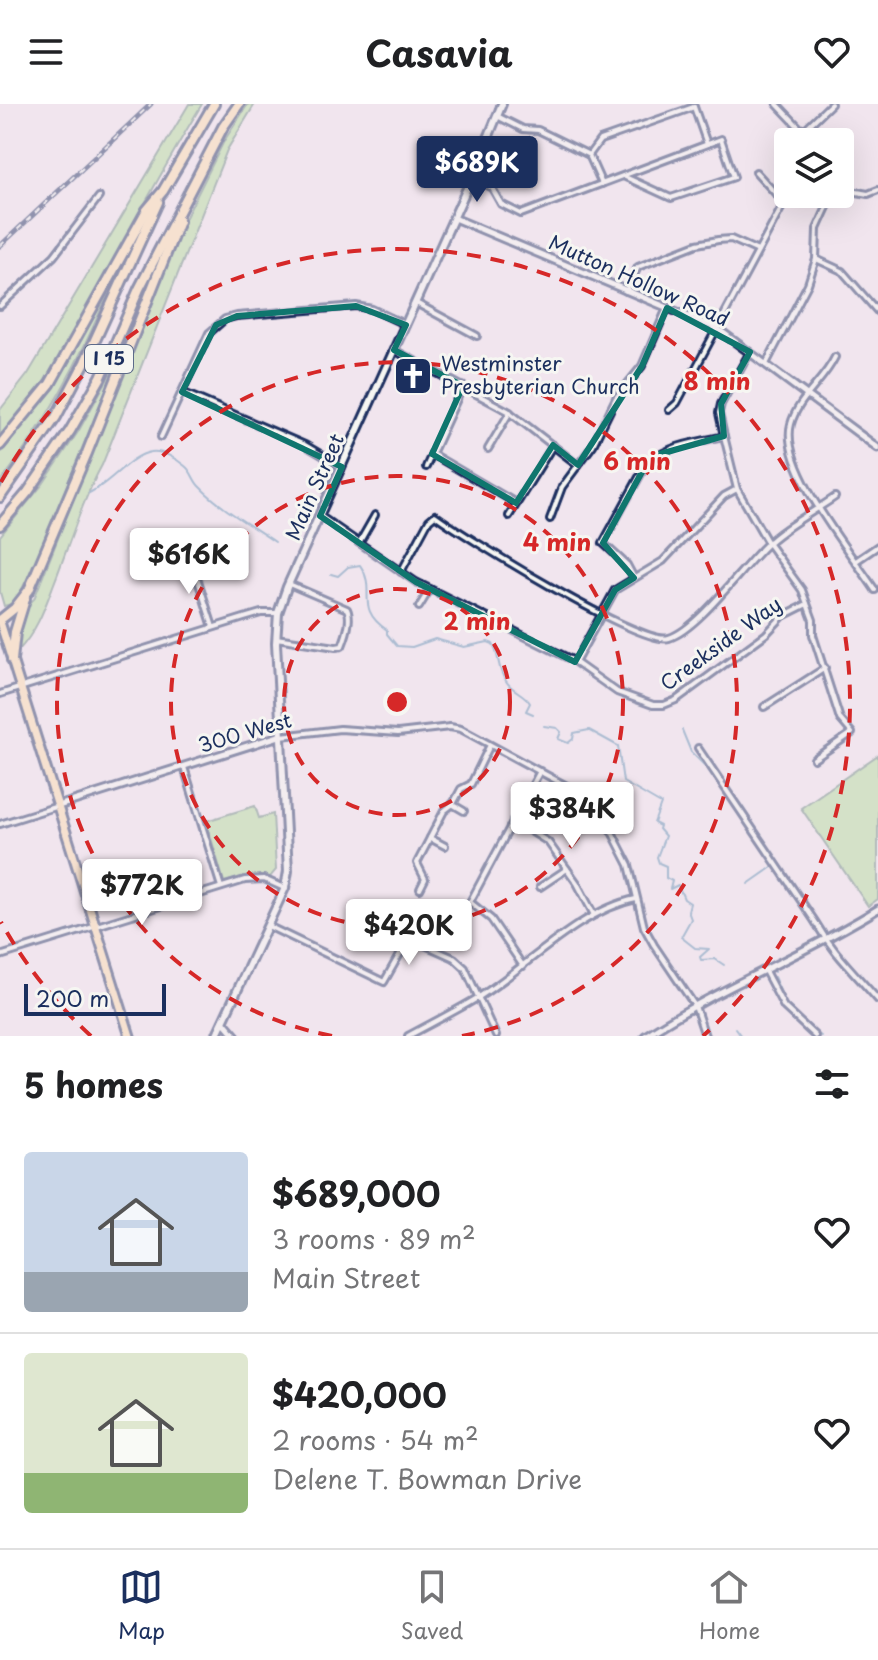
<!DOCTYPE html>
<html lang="en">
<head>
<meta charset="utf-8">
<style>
  :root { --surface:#fff; --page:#f2f2f2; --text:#202124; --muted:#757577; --line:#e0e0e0; --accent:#1b2f5e }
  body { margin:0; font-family:"Playpen Sans",sans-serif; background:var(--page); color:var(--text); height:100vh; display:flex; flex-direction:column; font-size:30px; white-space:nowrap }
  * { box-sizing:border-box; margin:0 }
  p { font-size:26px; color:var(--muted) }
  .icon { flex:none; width:44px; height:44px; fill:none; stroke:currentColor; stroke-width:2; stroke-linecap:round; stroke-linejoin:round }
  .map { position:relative; height:932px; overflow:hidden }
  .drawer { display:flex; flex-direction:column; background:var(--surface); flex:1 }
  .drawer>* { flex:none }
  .controls { position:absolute; left:774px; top:24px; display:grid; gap:16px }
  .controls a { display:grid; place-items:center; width:80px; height:80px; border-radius:8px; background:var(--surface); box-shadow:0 8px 32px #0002; font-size:40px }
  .scale { position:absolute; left:24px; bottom:20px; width:142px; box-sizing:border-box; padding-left:8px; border:4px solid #1b2f5e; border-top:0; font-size:22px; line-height:28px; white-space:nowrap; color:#1b2f5e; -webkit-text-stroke:6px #f6f6f2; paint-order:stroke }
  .price { position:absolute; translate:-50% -68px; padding:0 18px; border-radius:8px; background:#fff; color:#222; font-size:26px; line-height:52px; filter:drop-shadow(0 2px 4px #0008) }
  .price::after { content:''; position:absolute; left:50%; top:48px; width:24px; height:18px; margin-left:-12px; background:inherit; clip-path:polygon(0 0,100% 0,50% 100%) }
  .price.active { background:var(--accent); color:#fff }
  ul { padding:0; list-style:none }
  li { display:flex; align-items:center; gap:24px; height:200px; padding:0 24px }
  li+li { border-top:2px solid var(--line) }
  li span { display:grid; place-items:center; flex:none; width:224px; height:160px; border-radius:8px; color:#555 }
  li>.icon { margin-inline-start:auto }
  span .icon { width:96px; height:96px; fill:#fffc; stroke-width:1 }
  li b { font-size:34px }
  h2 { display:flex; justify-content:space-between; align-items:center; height:96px; padding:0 24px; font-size:34px }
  header { display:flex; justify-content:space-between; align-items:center; height:104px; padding:0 24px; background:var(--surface); font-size:36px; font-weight:700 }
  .tabs { display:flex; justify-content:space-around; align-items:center; height:112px; border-top:2px solid var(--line); background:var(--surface); font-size:22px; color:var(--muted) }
  .tabs a { display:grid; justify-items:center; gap:4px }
  .tabs .active { color:var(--accent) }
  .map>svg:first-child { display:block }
  .green { fill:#b1dc9a; stroke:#66867c; stroke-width:2 }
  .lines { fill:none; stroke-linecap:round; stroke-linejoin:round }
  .stream { stroke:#5a8baf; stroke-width:2 }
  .minor-casing { stroke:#1b2f5e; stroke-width:10 }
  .tertiary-casing { stroke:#1b2f5e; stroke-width:11 }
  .secondary-casing { stroke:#1b2f5e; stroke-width:12 }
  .primary-casing { stroke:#1b2f5e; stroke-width:13 }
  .motorway-casing { stroke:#1b2f5e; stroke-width:14 }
  .minor { stroke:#f6f6f2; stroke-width:4 }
  .tertiary { stroke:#f6f6f2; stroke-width:5 }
  .secondary { stroke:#f6f6f2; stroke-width:6 }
  .primary { stroke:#fcdcac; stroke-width:7 }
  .motorway { stroke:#fcdcac; stroke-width:8 }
  .rail-casing { stroke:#1b2f5e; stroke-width:5 }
  .rail { stroke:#f6f6f2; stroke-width:2; stroke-dasharray:6; stroke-linecap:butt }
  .marked { fill:none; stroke:#0f766e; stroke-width:6; stroke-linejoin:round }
  .ring { fill:none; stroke:#d62828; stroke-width:4; stroke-dasharray:14 10 }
  .labels { text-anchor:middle; stroke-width:6; stroke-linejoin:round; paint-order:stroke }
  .shield { fill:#f6f6f2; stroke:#5d6b8a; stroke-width:2 }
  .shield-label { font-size:18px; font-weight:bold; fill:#1b2f5e }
  .street-label { font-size:20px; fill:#1b2f5e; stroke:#f6f6f2 }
  .poi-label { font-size:20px; fill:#1b2f5e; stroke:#f6f6f2; text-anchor:start }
  .centre { fill:#d62828; stroke:#f6f6f2; stroke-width:4 }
  .ring-label { font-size:24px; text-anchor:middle; font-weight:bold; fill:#d62828; stroke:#f6f6f2; stroke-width:6; stroke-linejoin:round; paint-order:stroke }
</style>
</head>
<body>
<header><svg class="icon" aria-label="menu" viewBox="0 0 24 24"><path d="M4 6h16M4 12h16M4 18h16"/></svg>Casavia<svg class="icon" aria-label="heart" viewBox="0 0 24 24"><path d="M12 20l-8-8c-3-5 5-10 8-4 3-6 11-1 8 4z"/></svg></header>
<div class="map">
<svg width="878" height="932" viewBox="0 0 878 932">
  <rect width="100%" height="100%" fill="#f1e5ee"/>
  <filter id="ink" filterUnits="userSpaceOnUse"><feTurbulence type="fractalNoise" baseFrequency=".0125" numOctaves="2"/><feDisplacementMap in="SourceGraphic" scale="16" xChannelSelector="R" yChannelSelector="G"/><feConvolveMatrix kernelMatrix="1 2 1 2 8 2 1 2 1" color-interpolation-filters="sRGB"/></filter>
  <g filter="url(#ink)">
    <g class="green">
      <path d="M189 0H202C168 56 137 113 106 171 75 228 46 287 0 334V306L28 270Z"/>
      <path d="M248 0H255L227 46 102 361C81 399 69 442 53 482 44 506 36 528 18 547 13 532 21 505 34 495L182 121 224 37Z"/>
      <path d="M111 182C82 253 47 319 0 379V349L48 288Z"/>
      <polygon points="143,196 35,459 15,499 4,502 0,488 0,432 43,380 78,328 107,276"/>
      <polygon points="878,651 878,795 868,802 801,704"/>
      <polygon points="255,702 259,714 273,710 276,766 270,773 245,772 224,778 206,717"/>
    </g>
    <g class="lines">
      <g class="stream">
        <path d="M89 389C110 380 130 351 151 348 162 346 177 355 185 362 192 367 193 376 199 382 220 404 250 421 275 438"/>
        <path d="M331 470 338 472 348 463 360 461C378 487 353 503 387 526V530L397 542 412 543 435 535 464 543 488 538 493 540C500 553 497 565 506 577 512 587 524 589 530 599L526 607 533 610"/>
        <polyline points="544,622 557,624 561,628 558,635 568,639 573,635 574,629 589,626 618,642 623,678 661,700 654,719 660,722 659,725 665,732 657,753 659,759 666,762 666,774 672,777 670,785 678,781 684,795 690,799 688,807 691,815 681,833 695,844 709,845 700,853 701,856 715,855 724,861"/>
        <polyline points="682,626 691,648 714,671"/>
        <polyline points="748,780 775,761 774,759"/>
        <polyline points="774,867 774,868"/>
        <polyline points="774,873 785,898 798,914"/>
        <polyline points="735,924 741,932"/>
        <polyline points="809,924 821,932"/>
      </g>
      <defs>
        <g id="minor">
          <polyline points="777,0 813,38"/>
          <polyline points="694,3 707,40"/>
          <polyline points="497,12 523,25 538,26 589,51"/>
          <polyline points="804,26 831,0"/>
          <polyline points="589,51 600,36 694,3"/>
          <polyline points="589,51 602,80"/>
          <polyline points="840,51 843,50"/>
          <polyline points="472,73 492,84 501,100 521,110 721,35 734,73 671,94 623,72"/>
          <polyline points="840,85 868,90 878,86"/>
          <polyline points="816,155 842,167 878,208"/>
          <polyline points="626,187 638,163 697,140 718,136 731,135 758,147"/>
          <polyline points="416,199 477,232"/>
          <polyline points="0,202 54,152 99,93"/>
          <polyline points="394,246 508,307 578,361"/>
          <polyline points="750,248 721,300 719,309 724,332 737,385 768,439 802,486 813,516 813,531 840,615 852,629 814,655"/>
          <path d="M835 253C824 277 798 294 791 320 779 363 851 449 875 486"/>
          <polyline points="766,260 808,180 816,155 817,125 833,90"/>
          <polyline points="182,288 305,341 342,363"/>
          <polyline points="669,306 677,299 784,99 756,68"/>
          <polyline points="161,333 209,229 225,215 237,212 356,202 372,205 406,221"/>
          <polyline points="488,345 510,308"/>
          <polyline points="432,350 516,399"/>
          <polyline points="426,363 463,282"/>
          <polyline points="320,412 416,478 572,556 617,588 653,601 664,601 676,596 766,530 783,512 807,500"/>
          <polyline points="509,412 553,341"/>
          <polyline points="550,415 562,383 593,341 616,294 642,262 667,204"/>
          <polyline points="359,439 375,411"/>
          <polyline points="185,451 195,467 213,523"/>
          <polyline points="856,457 878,442"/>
          <path d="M401 468 429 416 435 411C465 433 642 543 669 534 698 525 741 465 765 442 784 423 812 409 835 393"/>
          <path d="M634 474 627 461 603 439 643 366C661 341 695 339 724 332"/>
          <polyline points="419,503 430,485"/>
          <path d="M276 534 336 543 342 542C346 532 352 515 347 505L289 480"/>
          <polyline points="576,557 615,486 663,457 724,392 737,385"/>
          <polyline points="0,590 244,514 261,509 277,509"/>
          <polyline points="764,603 825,564"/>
          <polyline points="281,632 340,625 398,629 450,623 461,625 576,687 599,709 612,728 629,761 644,823 654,841 695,902 705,932"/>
          <path d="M698 644 814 816C833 849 854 868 878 896"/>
          <polyline points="184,663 221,783"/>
          <polyline points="452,700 464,707"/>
          <polyline points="513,716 548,738 577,779 594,811"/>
          <polyline points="0,720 58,702"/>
          <polyline points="430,734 445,742"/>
          <polyline points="540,783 567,765"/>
          <polyline points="420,785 425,775 417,759 444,707 453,700 461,685 471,680 490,641"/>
          <polyline points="268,822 384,878 409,834 454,854 465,864 496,932"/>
          <polyline points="0,852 245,776 264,775 284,784"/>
          <polyline points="523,862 491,815 470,798 540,667"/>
          <polyline points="765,867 784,903 815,932"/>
          <path d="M408 932C432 919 456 907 479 893 528 862 579 807 636 795"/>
        </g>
        <g id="tertiary">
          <polyline points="454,114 718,225 878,344"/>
          <polyline points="58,702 279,632"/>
          <polyline points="223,917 236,932"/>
          <path d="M645 932C719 883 803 852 878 805"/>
        </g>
        <polyline id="secondary" points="216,932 285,784 288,767 276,539 278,509 287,483 472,73 502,0"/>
        <polyline id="primary" points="0,518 130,932"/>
        <g id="motorway">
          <polyline points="0,341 50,280 147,106 163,87 214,0"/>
          <polyline points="0,393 56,313 85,258 158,98"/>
          <polyline points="0,421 28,388 70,327 101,273 139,185 223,23 239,0"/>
          <polyline points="0,516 15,504 29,486 87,349 179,117"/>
          <polyline points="12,556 15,528 25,495"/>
        </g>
      </defs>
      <use href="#minor" class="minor-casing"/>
      <use href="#tertiary" class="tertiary-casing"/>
      <use href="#secondary" class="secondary-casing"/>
      <use href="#primary" class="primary-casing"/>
      <use href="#motorway" class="motorway-casing"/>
      <use href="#minor" class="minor"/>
      <use href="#tertiary" class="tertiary"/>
      <use href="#secondary" class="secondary"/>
      <use href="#primary" class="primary"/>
      <use href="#motorway" class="motorway"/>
      <defs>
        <polyline id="rail" points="0,142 151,0"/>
      </defs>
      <use href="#rail" class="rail-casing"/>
      <use href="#rail" class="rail"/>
    </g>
  </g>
  <path d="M0 0H878V932H0ZM356 202 406 221 394 246 463 282 432 350 516 399 553 341 578 361 642 262 667 204 750 248 721 300 724 332 660 350 643 366 603 439 634 474 615 486 575 558 416 478 320 412 342 363 182 288 216 221 237 212Z" fill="#f1e5ee" fill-opacity=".55" fill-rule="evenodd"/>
  <path class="marked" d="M356 202 406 221 394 246 463 282 432 350 516 399 553 341 578 361 642 262 667 204 750 248 721 300 724 332 660 350 643 366 603 439 634 474 615 486 575 558 416 478 320 412 342 363 182 288 216 221 237 212Z"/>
  <g class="ring">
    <circle cx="397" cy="598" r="113"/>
    <circle cx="397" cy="598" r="226"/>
    <path d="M332 932A340 340 0 1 1 462 932"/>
    <path d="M91 932A453 453 0 0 1 1 818M1 378A453 453 0 1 1 703 932"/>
  </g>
  <defs>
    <symbol id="church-square" viewBox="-11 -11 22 22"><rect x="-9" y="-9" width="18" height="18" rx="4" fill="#1b2f5e" stroke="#f6f6f2"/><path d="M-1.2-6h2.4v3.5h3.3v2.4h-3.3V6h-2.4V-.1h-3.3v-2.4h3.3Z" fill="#fff"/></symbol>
  </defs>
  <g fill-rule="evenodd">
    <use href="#church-square" x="391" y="250" width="44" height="44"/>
  </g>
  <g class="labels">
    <rect class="shield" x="85" y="241" width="48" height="28" rx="6"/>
    <g class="shield-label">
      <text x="109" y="261">I 15</text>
    </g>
    <g class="street-label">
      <text transform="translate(639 177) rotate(24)" y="7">Mutton Hollow Road</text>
      <text transform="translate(315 383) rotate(-66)" y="7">Main Street</text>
      <text transform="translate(721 540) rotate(-36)" y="7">Creekside Way</text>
      <text transform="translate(245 629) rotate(-16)" y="7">300 West</text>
    </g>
    <g class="poi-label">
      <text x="441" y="267">Westminster<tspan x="441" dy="23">Presbyterian Church</tspan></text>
    </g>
  </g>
  <circle cx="397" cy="598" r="12" class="centre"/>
  <g class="ring-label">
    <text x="717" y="286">8 min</text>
    <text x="637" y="366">6 min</text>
    <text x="557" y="447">4 min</text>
    <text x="477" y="526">2 min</text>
  </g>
</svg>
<div class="controls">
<a><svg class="icon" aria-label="layers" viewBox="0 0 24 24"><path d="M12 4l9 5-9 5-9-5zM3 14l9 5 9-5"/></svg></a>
</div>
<div class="scale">200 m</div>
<b class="price active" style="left:477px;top:100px">$689K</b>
<b class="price" style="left:189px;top:492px">$616K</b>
<b class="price" style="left:572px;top:746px">$384K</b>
<b class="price" style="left:142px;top:823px">$772K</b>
<b class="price" style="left:409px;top:863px">$420K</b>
</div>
<section class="drawer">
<h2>5 homes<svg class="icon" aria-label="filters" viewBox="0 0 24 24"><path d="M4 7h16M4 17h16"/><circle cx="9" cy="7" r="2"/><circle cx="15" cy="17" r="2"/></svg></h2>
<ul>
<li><span style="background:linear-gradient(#c9d6e8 75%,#9aa5b1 0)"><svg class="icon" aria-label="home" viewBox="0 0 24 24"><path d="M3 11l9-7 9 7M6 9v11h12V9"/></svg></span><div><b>$689,000</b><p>3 rooms · 89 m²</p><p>Main Street</p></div><svg class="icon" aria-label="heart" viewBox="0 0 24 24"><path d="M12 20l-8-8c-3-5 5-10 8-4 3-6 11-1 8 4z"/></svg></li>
<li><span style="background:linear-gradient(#dfe7d0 75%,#8fb573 0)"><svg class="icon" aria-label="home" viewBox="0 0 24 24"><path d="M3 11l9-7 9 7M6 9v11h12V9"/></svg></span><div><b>$420,000</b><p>2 rooms · 54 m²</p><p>Delene T. Bowman Drive</p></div><svg class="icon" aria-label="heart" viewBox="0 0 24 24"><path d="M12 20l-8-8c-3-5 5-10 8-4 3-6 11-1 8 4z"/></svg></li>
</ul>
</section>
<nav class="tabs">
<a class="active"><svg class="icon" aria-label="map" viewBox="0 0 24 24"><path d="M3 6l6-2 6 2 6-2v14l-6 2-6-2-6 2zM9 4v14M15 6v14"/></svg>Map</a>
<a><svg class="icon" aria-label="saved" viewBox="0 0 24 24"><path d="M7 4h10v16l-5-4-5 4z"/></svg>Saved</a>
<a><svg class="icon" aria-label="home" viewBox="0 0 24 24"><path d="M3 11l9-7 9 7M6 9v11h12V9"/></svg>Home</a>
</nav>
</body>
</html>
